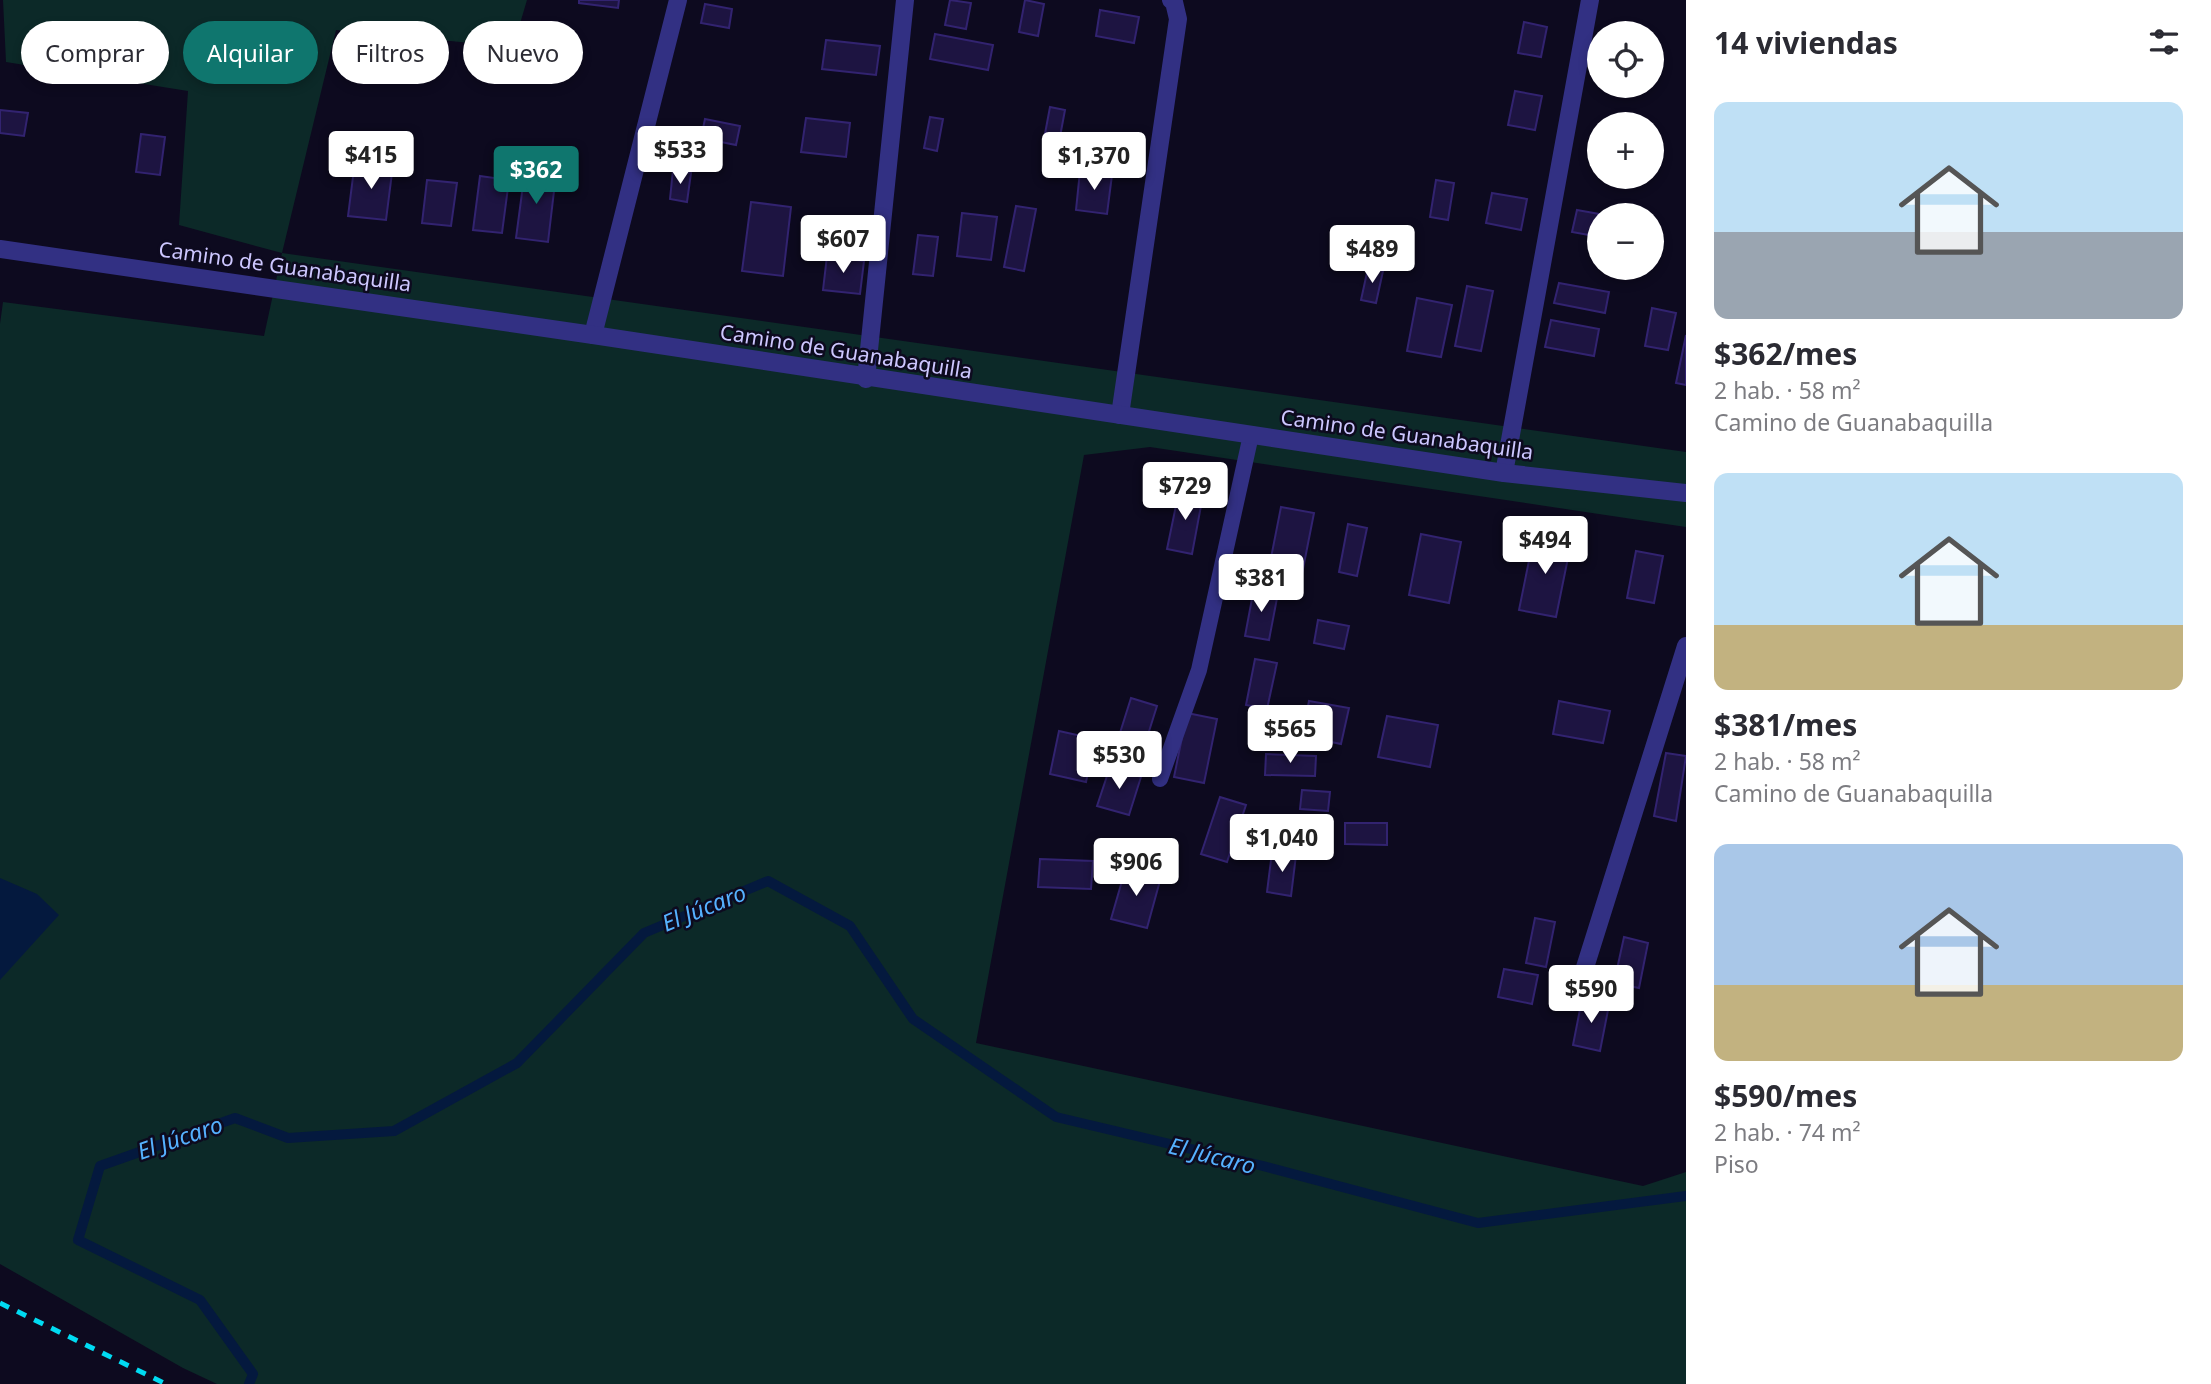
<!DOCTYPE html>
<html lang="es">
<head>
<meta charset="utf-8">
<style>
  :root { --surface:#fff; --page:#f2f2f3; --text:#2b2b33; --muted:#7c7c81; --accent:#0f766e }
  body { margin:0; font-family:"Noto Sans",sans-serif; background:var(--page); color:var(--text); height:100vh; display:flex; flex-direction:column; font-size:26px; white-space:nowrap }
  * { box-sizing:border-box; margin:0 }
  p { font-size:23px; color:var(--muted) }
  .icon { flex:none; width:38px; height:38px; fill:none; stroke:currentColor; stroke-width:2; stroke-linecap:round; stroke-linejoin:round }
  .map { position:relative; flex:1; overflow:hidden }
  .details { display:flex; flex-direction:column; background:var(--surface); width:525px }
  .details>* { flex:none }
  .top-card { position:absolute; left:21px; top:21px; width:665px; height:63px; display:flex; gap:14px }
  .tools { position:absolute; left:1587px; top:21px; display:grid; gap:14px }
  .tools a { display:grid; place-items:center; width:77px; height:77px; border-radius:50%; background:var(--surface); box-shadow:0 4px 10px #0003; font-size:35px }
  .price { position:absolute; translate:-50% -60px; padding:0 16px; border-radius:7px; background:#fff; color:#222; font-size:23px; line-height:46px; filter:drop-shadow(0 2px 4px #0008) }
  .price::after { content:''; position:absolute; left:50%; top:42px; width:21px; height:16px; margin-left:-10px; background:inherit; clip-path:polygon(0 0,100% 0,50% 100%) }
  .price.selected { background:var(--accent); color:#fff }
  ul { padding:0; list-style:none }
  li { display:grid; align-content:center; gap:14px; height:371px; padding:0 28px }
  li span { display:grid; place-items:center; height:217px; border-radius:14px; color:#555 }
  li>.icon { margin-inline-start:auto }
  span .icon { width:126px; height:126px; fill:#fffc; stroke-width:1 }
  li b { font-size:30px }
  h2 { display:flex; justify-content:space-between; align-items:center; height:84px; padding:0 28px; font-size:30px }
  .chip { padding:0 24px; border-radius:32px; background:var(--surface); box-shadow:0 4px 10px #0003; font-size:24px; line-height:63px }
  .chip.selected { background:var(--accent); color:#fff }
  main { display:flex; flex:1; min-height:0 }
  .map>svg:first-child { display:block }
  .green { fill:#0c2928 }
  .water { fill:#04193e }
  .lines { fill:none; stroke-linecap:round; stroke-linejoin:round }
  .stream { stroke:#04193e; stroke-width:10 }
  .building { fill:#1d1441; stroke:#322370; stroke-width:2 }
  .service { stroke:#323083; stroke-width:16 }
  .minor { stroke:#323083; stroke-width:18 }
  .tertiary { stroke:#323083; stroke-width:18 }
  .rail { stroke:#00dbf2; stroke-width:5; stroke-dasharray:10 9; stroke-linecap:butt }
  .labels { text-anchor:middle; stroke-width:5; stroke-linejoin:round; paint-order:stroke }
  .street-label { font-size:21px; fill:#cdc7ff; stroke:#0d0a1f }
  .water-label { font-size:23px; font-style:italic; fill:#55b1ff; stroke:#0d0a1f }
</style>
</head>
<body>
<main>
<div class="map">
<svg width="1686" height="1384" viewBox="0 0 1686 1384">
  <rect width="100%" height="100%" fill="#0d0a1f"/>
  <polygon class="green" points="3,0 527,0 513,47 336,30 282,253 1686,452 1686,527 1150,447 1084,455 976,1043 1643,1186 1686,1172 1686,1384 217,1384 183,1368 0,1264 0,324 3,302 264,336 282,253 179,225 188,91 6,62"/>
  <polygon class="water" points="0,878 37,894 59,915 0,980"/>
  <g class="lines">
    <polyline class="stream" points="249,1384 253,1374 200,1300 78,1240 100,1166 235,1118 288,1138 394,1131 517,1063 644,933 768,881 850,926 913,1019 1056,1117 1263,1166 1478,1223 1686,1196"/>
  </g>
  <g class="building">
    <polygon points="579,0 619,0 618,8 579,3"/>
    <polygon points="950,0 971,3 966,29 945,25"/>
    <polygon points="1025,0 1044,4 1038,36 1019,32"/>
    <polygon points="705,4 732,9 729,28 701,23"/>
    <polygon points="1100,10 1139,17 1134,43 1096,36"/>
    <polygon points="1524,22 1547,27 1541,57 1518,53"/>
    <polygon points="935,34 993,45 988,70 930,59"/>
    <polygon points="826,40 880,46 876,75 822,69"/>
    <polygon points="1515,91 1542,96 1535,130 1508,125"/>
    <polygon points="1050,107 1065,110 1059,142 1044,139"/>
    <polygon points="0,110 28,113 24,136 0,133"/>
    <polygon points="930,117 943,119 937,151 924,148"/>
    <polygon points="806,118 850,123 846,157 801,152"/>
    <polygon points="705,119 740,126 736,145 701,138"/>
    <polygon points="141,134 165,137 160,175 136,172"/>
    <polygon points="355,161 393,165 386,220 348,216"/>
    <polygon points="525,170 556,174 548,242 516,238"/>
    <polygon points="673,170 691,173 687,202 670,199"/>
    <polygon points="1080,171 1112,175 1107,214 1076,210"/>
    <polygon points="480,176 509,180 502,233 473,230"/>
    <polygon points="427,180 457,183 451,226 422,223"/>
    <polygon points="1436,180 1454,183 1448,220 1430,217"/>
    <polygon points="1492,193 1527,199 1521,230 1486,223"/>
    <polygon points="751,202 791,207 783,276 742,271"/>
    <polygon points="1016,206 1036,209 1024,271 1004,267"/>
    <polygon points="1577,210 1605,215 1600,215 1600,237 1572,232"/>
    <polygon points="962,213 997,217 991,260 957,256"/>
    <polygon points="918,235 938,237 933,276 913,274"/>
    <polygon points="827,256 864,261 860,294 823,290"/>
    <polygon points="1368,268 1383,271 1376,303 1361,300"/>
    <polygon points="1559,283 1609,292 1605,313 1554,303"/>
    <polygon points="1467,286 1493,291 1481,351 1455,346"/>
    <polygon points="1417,298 1452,305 1441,357 1407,351"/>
    <polygon points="1652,308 1676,313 1668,350 1645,346"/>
    <polygon points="1551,320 1599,329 1594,356 1545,347"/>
    <polygon points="1686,335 1686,385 1676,383"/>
    <polygon points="1179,491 1203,495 1192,554 1167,549"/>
    <polygon points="1281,507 1314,513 1302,574 1269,568"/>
    <polygon points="1348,524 1367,528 1357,576 1339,572"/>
    <polygon points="1421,534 1461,542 1449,603 1409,595"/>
    <polygon points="1534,536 1571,543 1556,617 1519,610"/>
    <polygon points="1636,551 1663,556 1654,603 1627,598"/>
    <polygon points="1254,588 1278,593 1269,640 1245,636"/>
    <polygon points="1318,620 1349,626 1344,649 1314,643"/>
    <polygon points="1255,659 1277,663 1267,709 1246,705"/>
    <polygon points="1131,698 1157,706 1145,744 1119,736"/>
    <polygon points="1309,701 1349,708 1341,744 1302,736"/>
    <polygon points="1559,701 1610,711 1603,743 1553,734"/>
    <polygon points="1187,713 1217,719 1204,783 1174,777"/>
    <polygon points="1387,716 1438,725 1430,767 1378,757"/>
    <polygon points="1059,731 1095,739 1086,782 1050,774"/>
    <polygon points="1666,753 1686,756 1676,821 1654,816"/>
    <polygon points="1266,754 1316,756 1315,776 1265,775"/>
    <polygon points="1110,767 1141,777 1129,815 1097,806"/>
    <polygon points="1302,790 1330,792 1328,811 1300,809"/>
    <polygon points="1220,797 1246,805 1227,862 1201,854"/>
    <polygon points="1345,823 1387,823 1387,845 1345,844"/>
    <polygon points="1272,852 1296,855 1291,896 1267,892"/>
    <polygon points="1040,859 1093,861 1091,889 1038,887"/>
    <polygon points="1126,867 1161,877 1147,928 1111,919"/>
    <polygon points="1535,918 1555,922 1546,967 1526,963"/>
    <polygon points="1624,937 1648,943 1639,988 1614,983"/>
    <polygon points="1504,969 1538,975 1532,1004 1498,997"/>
    <polygon points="1582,999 1609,1005 1600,1051 1573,1045"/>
  </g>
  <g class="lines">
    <polyline class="service" points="1160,779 1199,670 1251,435"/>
    <g class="minor">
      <polyline points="593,335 678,0"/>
      <polyline points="866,379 905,0"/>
      <polyline points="1120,415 1178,19 1174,2 1171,0"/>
      <polyline points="1504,473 1590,0"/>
      <polyline points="1576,996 1686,646"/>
    </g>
    <polyline class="tertiary" points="0,249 593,335 1504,473 1686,493"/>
    <polyline class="rail" points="0,1303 166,1384"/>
  </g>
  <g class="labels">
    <g class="street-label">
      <text transform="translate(285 267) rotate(8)" y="7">Camino de Guanabaquilla</text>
      <text transform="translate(846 352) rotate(9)" y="7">Camino de Guanabaquilla</text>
      <text transform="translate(1407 435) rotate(8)" y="7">Camino de Guanabaquilla</text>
    </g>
    <g class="water-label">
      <text transform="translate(704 908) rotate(-22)" y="8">El Júcaro</text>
      <text transform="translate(180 1138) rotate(-19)" y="8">El Júcaro</text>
      <text transform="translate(1212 1156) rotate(14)" y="8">El Júcaro</text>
    </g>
  </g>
</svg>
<div class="tools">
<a><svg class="icon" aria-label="locate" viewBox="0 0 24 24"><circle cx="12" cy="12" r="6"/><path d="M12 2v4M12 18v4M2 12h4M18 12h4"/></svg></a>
<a>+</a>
<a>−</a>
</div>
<b class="price" style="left:680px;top:186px">$533</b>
<b class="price" style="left:371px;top:191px">$415</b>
<b class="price" style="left:1094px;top:192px">$1,370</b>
<b class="price selected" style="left:536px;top:206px">$362</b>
<b class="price" style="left:843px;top:275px">$607</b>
<b class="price" style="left:1372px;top:285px">$489</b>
<b class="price" style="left:1185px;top:522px">$729</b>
<b class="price" style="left:1545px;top:576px">$494</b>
<b class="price" style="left:1261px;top:614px">$381</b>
<b class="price" style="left:1290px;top:765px">$565</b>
<b class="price" style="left:1119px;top:791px">$530</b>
<b class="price" style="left:1282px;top:874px">$1,040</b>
<b class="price" style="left:1136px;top:898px">$906</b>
<b class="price" style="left:1591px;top:1025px">$590</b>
<div class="top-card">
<a class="chip">Comprar</a>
<a class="chip selected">Alquilar</a>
<a class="chip">Filtros</a>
<a class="chip">Nuevo</a>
</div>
</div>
<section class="details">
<h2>14 viviendas<svg class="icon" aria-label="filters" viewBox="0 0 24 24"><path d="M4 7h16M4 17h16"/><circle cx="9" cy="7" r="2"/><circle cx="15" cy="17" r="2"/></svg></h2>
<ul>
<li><span style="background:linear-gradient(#bfe0f5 60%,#9aa5b1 0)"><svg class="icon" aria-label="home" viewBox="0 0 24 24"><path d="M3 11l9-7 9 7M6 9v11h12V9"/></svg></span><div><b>$362/mes</b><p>2 hab. · 58 m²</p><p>Camino de Guanabaquilla</p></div></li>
<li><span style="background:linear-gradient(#bfe0f5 70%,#c2b280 0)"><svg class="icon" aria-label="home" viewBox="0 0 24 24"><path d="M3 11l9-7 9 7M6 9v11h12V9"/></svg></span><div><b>$381/mes</b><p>2 hab. · 58 m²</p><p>Camino de Guanabaquilla</p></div></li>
<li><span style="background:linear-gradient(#a9c7e8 65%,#c2b280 0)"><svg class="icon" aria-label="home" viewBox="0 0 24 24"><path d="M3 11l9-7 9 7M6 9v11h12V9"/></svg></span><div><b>$590/mes</b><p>2 hab. · 74 m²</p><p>Piso</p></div></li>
</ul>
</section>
</main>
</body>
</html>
